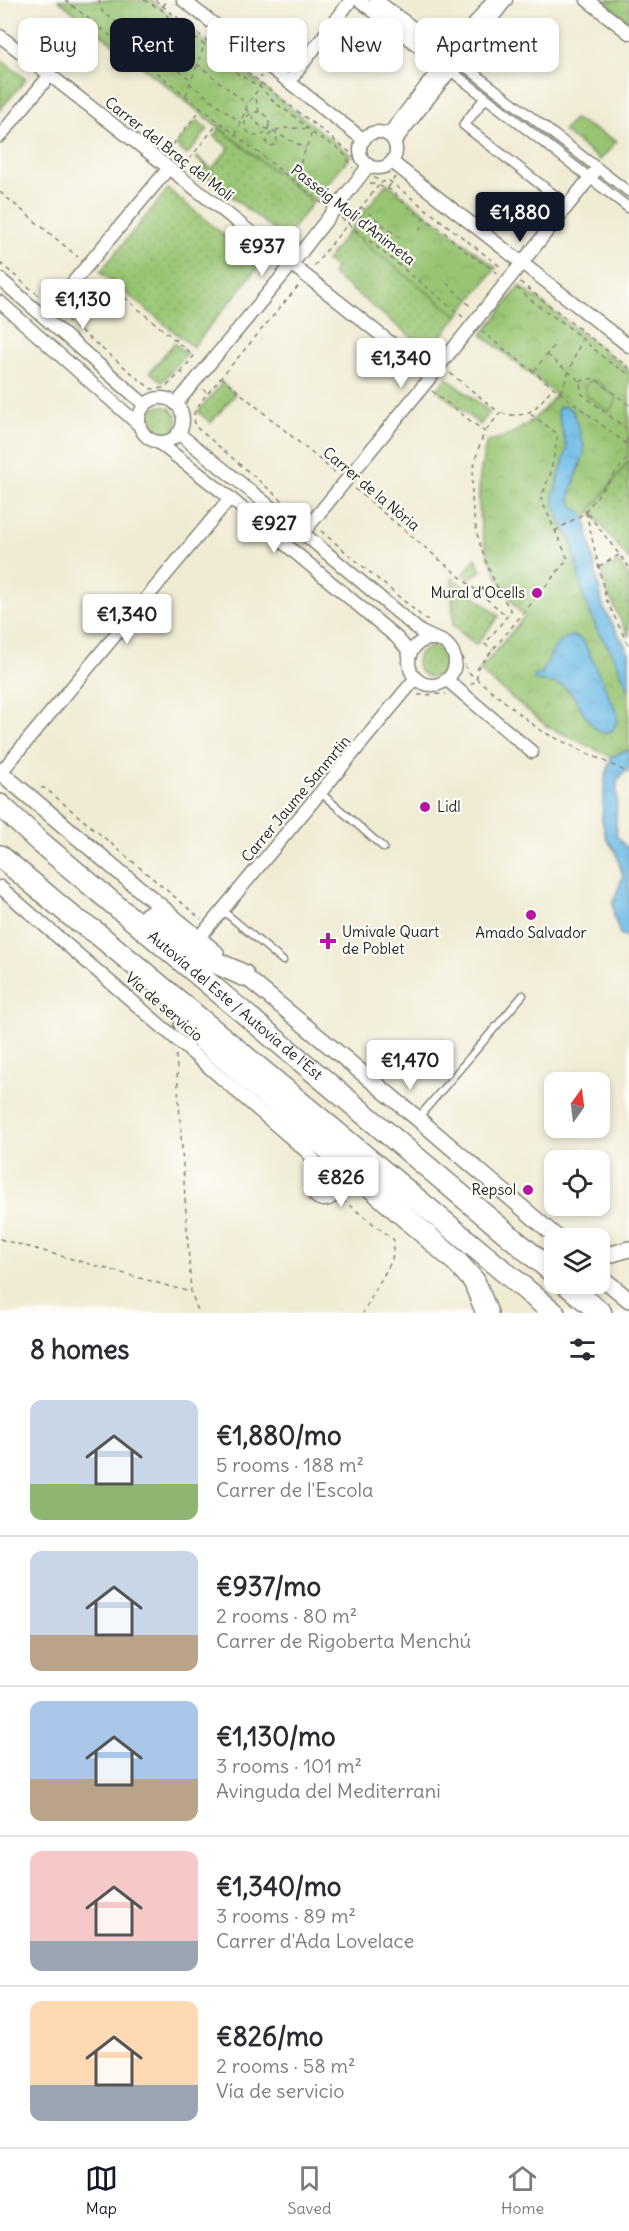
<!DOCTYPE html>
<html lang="en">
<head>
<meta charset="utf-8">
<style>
  :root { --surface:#fff; --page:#f2f2f3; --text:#2b2b33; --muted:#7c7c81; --line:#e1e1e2; --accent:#111827 }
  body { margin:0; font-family:Delius,sans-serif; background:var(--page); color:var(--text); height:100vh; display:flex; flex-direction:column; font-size:22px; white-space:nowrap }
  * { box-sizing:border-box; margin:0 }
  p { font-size:20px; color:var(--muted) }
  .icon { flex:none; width:33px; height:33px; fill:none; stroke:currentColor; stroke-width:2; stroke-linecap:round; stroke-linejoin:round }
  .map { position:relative; height:1313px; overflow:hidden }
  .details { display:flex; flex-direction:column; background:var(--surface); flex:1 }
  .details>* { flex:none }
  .top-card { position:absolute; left:18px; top:18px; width:594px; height:54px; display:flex; gap:12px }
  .needle { width:39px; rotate:14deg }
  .fabs { position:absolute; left:544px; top:1072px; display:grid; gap:12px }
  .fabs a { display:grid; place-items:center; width:66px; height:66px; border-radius:12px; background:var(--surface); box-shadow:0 3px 9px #0003; font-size:30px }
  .price { position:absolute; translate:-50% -51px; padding:0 14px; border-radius:6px; background:#fff; color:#222; font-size:20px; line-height:39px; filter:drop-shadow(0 2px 3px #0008) }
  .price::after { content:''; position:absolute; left:50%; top:36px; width:18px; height:14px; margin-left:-9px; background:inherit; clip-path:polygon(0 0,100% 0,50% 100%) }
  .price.current { background:var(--accent); color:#fff }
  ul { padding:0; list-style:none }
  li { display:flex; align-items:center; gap:18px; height:150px; padding:0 30px }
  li+li { border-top:2px solid var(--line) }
  li span { display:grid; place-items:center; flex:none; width:168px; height:120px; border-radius:12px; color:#555 }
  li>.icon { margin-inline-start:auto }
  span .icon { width:72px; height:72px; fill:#fffc; stroke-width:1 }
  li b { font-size:26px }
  h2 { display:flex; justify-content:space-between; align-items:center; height:72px; padding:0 30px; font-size:26px }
  .tag { padding:0 21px; border-radius:12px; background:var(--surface); box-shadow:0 3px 9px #0003; font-size:21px; line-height:54px }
  .tag.current { background:var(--accent); color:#fff }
  .tab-bar { display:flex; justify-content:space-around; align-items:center; height:84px; border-top:2px solid var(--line); background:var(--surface); font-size:16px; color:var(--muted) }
  .tab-bar a { display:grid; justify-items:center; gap:3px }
  .tab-bar .current { color:var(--accent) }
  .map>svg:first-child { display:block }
  .grass { fill:url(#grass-dots); stroke:#5a7048; stroke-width:1.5 }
  .park { fill:url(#park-crowns); stroke:#5a7048; stroke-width:1.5 }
  .pitch { fill:#99c573; stroke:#5a7048; stroke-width:1.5 }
  .water { fill:url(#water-ripples); stroke:#446c82; stroke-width:1.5 }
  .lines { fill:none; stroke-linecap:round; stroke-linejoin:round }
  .service-casing { stroke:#868478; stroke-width:9 }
  .pedestrian-casing { stroke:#868478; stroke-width:12 }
  .minor-casing { stroke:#868478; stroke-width:15 }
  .tertiary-casing { stroke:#868478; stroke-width:18 }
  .motorway-casing { stroke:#868478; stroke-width:24 }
  .path { stroke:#868478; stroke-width:1.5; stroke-dasharray:4.5 4.5; stroke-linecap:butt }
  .service { stroke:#fff; stroke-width:6 }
  .pedestrian { stroke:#fff; stroke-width:9 }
  .minor { stroke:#fff; stroke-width:12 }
  .tertiary { stroke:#fff; stroke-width:15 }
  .motorway { stroke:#fff; stroke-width:21 }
  .poi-dot { fill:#b5179e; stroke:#fdfcf7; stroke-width:2 }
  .labels { text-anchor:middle; stroke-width:4.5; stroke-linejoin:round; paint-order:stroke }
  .street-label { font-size:15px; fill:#1c1c1c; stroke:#fdfcf7 }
  .poi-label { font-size:15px; fill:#1c1c1c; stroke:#fdfcf7; text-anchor:end }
</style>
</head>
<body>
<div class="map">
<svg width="629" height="1313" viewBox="0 0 629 1313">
  <defs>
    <pattern id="grass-dots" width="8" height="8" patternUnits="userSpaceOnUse" patternTransform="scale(1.5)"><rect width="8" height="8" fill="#99c573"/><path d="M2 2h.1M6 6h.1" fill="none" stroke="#83a963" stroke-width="1.8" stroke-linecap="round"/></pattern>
    <pattern id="park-crowns" width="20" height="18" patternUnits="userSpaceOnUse" patternTransform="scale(1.5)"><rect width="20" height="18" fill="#99c573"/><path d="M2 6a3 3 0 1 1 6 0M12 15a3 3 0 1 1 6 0" fill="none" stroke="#83a963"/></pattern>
    <pattern id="water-ripples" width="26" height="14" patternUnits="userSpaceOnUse" patternTransform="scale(1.5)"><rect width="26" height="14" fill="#6dbbe7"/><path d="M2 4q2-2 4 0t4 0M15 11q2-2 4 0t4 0" fill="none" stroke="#5ea0c6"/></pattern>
  </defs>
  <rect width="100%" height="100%" fill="#fdfcf7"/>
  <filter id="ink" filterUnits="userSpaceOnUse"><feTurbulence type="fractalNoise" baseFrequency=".0167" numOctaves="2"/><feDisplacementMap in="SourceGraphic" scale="12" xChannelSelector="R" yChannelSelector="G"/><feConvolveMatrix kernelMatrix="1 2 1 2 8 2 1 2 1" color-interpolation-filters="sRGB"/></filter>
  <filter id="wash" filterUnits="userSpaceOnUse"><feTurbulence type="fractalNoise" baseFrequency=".008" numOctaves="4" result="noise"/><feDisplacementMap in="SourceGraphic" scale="24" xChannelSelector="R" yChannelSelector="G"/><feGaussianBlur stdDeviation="1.35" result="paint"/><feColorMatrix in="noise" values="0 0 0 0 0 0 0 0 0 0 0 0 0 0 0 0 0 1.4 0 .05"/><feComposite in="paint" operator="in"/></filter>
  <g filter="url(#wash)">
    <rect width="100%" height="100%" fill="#f0ebd3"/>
    <g class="grass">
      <polygon points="78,26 89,34 69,60 58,52"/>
      <polygon points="0,59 26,79 0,110"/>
      <polygon points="197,120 208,129 187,155 176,146"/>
      <polygon points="220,128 313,202 285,239 202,173 206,166 196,158 197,157 212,169 229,148 214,136"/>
      <polygon points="168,189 260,265 193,347 100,272"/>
      <polygon points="349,231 458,316 433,346 423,338 419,343 332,274 336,269 326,261"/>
      <polygon points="174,343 187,353 162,382 150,372"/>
      <polygon points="447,378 490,412 480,425 437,390"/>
      <polygon points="222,383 235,394 211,423 198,412"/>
      <circle cx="162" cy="421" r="15"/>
      <polygon points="628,462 629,463 629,560 590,511"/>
      <polygon points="476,558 481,571 468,579 463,574"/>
      <polygon points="618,562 629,576 629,637 607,592 602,571"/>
      <polygon points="452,577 499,616 476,645 453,626"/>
      <circle cx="432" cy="662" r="15"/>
    </g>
    <g class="park">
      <polygon points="58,0 151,0 351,155 313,202"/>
      <polygon points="574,119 617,141 600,160 563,131"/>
      <polygon points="387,183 496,268 458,316 349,231"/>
      <path d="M520 286 629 370V463H627L585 518 565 530 571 539 583 596 599 634 612 652 629 691V751L611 757 547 726 479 671 524 617C481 567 469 504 487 441 517 437 539 417 556 395L482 335Z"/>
    </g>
    <g class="pitch">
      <polygon points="602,0 629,0 629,22"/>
      <polygon points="591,380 596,381 616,397 615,404 610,410 606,410 585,394 585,386"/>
    </g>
    <g class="water">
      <polygon points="565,406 573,411 584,446 584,454 571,492 570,498 574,508 580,511 585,518 603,607 629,653 629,691 612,652 599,634 583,596 571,539 559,519 554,503 554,494 567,448 557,411 559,407"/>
      <path d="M575 636 582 640 586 646 617 713V722L612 731 603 733C583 725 581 696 562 686 554 682 542 682 534 680L535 674 541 675C549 659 555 637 575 636Z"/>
      <polygon points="624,751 629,751 629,768 619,778 617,783 616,826 617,837 629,850 629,938 620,934 614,917 613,902 623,876 616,852 606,838 602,820 605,779 611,757"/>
    </g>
  </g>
  <g filter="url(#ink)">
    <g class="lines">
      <defs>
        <g id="service">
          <polyline points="321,793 384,848"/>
          <polyline points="222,910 283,961"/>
          <polyline points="418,1118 523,995"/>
        </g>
        <g id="pedestrian">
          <polyline points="458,61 629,192"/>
          <polyline points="451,71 629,208"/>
          <polyline points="485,98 464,125 567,205"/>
        </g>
        <g id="minor">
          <polyline points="183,0 364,140"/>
          <polyline points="359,0 448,69"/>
          <polyline points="376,0 457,61"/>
          <polyline points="587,0 629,33"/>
          <path d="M0 36C144 149 289 261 432 376"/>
          <polyline points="289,82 351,0"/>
          <circle cx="378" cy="150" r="18"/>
          <polyline points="388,135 493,0"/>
          <polyline points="0,136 50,75"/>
          <polyline points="394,142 506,0"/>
          <polyline points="392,162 629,346"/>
          <polyline points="0,279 145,405"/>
          <polyline points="0,302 139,425"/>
          <polyline points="45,316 168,169"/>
          <circle cx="161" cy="420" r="22"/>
          <polyline points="176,404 293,263 369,165"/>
          <polyline points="178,433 303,533 421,632 440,641"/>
          <polyline points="158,442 230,498 396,637 408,650 409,656"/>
          <polyline points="303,533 424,385 597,169"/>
          <circle cx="432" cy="662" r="23"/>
          <polyline points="447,680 532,752"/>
          <polyline points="1,772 230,498"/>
          <polyline points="0,887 307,1152 329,1177"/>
          <polyline points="199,938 415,679"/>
          <circle cx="324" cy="1188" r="12"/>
        </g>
        <g id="tertiary">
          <polyline points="0,772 216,953"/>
          <polyline points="235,968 417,1118 559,1239"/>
          <polyline points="600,1253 612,1254 629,1249"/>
          <polyline points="600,1276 629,1300"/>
        </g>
        <g id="motorway">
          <path id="s1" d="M0 805 40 842 555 1274"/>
          <polyline points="0,856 75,919 94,931 554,1313"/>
          <polyline points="149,917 212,961 243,975"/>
          <polyline points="185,1024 457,1262 474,1281 487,1313"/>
          <polyline points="566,1284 601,1313"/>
        </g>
      </defs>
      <use href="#service" class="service-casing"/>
      <use href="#pedestrian" class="pedestrian-casing"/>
      <use href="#minor" class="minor-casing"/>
      <use href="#tertiary" class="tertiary-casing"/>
      <use href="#motorway" class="motorway-casing"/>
      <g class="path">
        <polyline points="65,0 323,204"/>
        <polyline points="99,0 102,11 191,80"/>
        <polyline points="144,0 161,9 175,25 202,43 229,68 261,88 275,103 294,116 315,135 341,150 353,168"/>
        <polyline points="155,0 352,154 356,163"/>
        <polyline points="163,6 168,0"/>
        <polyline points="49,59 83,16"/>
        <polyline points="146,64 164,14"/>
        <polyline points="197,64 247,104"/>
        <polyline points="66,73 100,29"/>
        <polyline points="189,83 241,123"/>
        <polyline points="186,95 204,46"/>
        <polyline points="256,99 259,112"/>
        <polyline points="246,109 259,125 306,148"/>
        <circle cx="257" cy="124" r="12"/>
        <polyline points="236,135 248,103 260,87 261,76"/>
        <path d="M277 137 276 145 268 146 266 142C271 124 292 128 308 129"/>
        <polyline points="167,152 201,109"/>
        <polyline points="184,166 218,123"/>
        <polyline points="374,177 381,183 388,180 502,268"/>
        <polyline points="294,180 312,132"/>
        <polyline points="370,183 391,190 408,207 443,231 465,251 499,274"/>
        <polyline points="388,188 395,177"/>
        <polyline points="0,192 78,257"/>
        <polyline points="361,207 402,240"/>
        <polyline points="341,218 463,317"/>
        <polyline points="420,230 423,218"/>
        <polyline points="0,263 43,299"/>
        <polyline points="314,266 378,186"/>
        <polyline points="404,267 409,261"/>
        <polyline points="97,274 194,356 181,372"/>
        <polyline points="520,282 629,368"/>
        <polyline points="447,283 470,306"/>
        <polyline points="517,288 543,310 565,324 609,362 629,374"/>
        <polyline points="60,314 151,389 165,388 181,372 185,375"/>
        <polyline points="481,331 629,446"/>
        <polyline points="547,355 580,381 582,394 629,431"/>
        <polyline points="534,371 555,344 554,342"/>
        <polyline points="450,373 500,413 485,432"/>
        <polyline points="221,377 338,475"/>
        <polyline points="580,381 594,378 629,405"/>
        <polyline points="203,389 207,393 194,413 195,426 298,514 304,514"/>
        <path d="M432 391 485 432C457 491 478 559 511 611L485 644 492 650"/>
        <polyline points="561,392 581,341"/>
        <polyline points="208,393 300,284"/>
        <path d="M501 413C530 420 536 408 553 387"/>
        <polyline points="626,442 629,434"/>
        <polyline points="355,489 507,616"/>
        <polyline points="586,512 606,599 629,647"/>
        <polyline points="588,514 629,567"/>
        <polyline points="321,531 430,623"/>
        <polyline points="555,531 583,514 629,456"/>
        <polyline points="599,566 619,555"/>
        <polyline points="452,641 460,652 467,671 541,731 629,773"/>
        <polyline points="471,685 477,679 477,669 568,559 541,499 548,479 550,476 558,434 529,413"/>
        <polyline points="418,695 446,694"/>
        <polyline points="41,788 45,788 201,919"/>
        <polyline points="176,1055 191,1292 199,1313"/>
        <polyline points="335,1194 394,1240 392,1260 363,1313"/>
        <polyline points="0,1239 190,1292"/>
      </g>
      <use href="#service" class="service"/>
      <use href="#pedestrian" class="pedestrian"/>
      <use href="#minor" class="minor"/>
      <use href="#tertiary" class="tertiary"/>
      <use href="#motorway" class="motorway"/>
    </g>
  </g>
  <g class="poi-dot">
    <circle cx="537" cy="593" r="6"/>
    <circle cx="425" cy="807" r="6"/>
    <circle cx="531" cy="915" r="6"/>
    <path d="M325 932h6v6h6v6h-6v6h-6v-6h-6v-6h6z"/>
    <circle cx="528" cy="1190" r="6"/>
  </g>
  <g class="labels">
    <g class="street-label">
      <text transform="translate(169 149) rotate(38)" y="5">Carrer del Braç del Molí</text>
      <text transform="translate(353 215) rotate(38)" y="5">Passeig Molí d'Animeta</text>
      <text transform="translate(371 489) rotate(40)" y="5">Carrer de la Nòria</text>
      <text transform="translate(296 799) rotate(-50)" y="5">Carrer Jaume Sanmrtin</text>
      <text dy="5" stroke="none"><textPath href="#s1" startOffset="309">Autovía del Este / Autovia de l'Est</textPath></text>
      <text transform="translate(164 1007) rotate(41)" y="5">Vía de servicio</text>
    </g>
    <g class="poi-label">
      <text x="525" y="598">Mural d'Ocells</text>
      <text x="437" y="812" text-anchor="start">Lidl</text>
      <text x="342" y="937" text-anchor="start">Umivale Quart<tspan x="342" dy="17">de Poblet</tspan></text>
      <text x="531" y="938" text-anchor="middle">Amado Salvador</text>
      <text x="516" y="1195">Repsol</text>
    </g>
  </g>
</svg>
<div class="fabs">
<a><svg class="needle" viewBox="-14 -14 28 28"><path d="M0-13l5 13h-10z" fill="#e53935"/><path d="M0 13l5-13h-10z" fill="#7c7c81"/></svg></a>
<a><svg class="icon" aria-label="locate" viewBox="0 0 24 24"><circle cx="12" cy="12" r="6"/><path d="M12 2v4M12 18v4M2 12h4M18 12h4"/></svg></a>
<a><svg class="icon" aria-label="layers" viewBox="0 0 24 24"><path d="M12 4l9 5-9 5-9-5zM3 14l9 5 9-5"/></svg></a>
</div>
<b class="price current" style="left:520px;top:243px">€1,880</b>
<b class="price" style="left:262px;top:277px">€937</b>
<b class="price" style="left:83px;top:330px">€1,130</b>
<b class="price" style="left:401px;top:389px">€1,340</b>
<b class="price" style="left:274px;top:554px">€927</b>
<b class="price" style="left:127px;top:645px">€1,340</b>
<b class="price" style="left:410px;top:1091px">€1,470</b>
<b class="price" style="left:341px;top:1208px">€826</b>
<div class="top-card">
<a class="tag">Buy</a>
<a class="tag current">Rent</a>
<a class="tag">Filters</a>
<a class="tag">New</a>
<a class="tag">Apartment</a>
</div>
</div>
<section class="details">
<h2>8 homes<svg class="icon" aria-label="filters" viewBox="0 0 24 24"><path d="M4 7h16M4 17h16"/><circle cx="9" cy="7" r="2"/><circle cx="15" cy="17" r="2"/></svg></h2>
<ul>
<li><span style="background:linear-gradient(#c9d6e8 70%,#8fb573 0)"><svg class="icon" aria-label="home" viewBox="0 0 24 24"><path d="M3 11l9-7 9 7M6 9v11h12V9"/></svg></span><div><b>€1,880/mo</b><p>5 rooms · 188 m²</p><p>Carrer de l'Escola</p></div></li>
<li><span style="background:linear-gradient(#c9d6e8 70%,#b9a48a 0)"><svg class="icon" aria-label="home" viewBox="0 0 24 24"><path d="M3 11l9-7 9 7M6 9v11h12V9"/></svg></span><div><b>€937/mo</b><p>2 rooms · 80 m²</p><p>Carrer de Rigoberta Menchú</p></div></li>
<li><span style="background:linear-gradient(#a9c7e8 65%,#b9a48a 0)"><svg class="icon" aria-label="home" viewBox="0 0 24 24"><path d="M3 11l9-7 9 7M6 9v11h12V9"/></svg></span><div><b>€1,130/mo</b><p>3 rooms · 101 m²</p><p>Avinguda del Mediterrani</p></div></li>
<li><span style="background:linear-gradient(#f6c9c9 75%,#9aa5b1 0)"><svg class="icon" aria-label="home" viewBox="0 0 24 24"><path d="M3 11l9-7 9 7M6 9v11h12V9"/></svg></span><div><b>€1,340/mo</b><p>3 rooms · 89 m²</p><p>Carrer d'Ada Lovelace</p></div></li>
<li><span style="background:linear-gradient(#ffd9b3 70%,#9aa5b1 0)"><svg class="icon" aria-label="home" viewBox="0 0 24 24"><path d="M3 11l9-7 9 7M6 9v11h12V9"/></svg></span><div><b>€826/mo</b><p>2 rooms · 58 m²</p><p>Vía de servicio</p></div></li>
</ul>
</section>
<nav class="tab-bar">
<a class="current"><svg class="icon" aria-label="map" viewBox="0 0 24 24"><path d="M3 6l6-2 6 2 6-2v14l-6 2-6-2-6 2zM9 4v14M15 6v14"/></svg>Map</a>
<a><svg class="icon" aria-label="saved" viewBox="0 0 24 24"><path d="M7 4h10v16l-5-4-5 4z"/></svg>Saved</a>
<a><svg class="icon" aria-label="home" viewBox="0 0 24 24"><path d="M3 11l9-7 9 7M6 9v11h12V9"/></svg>Home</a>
</nav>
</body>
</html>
